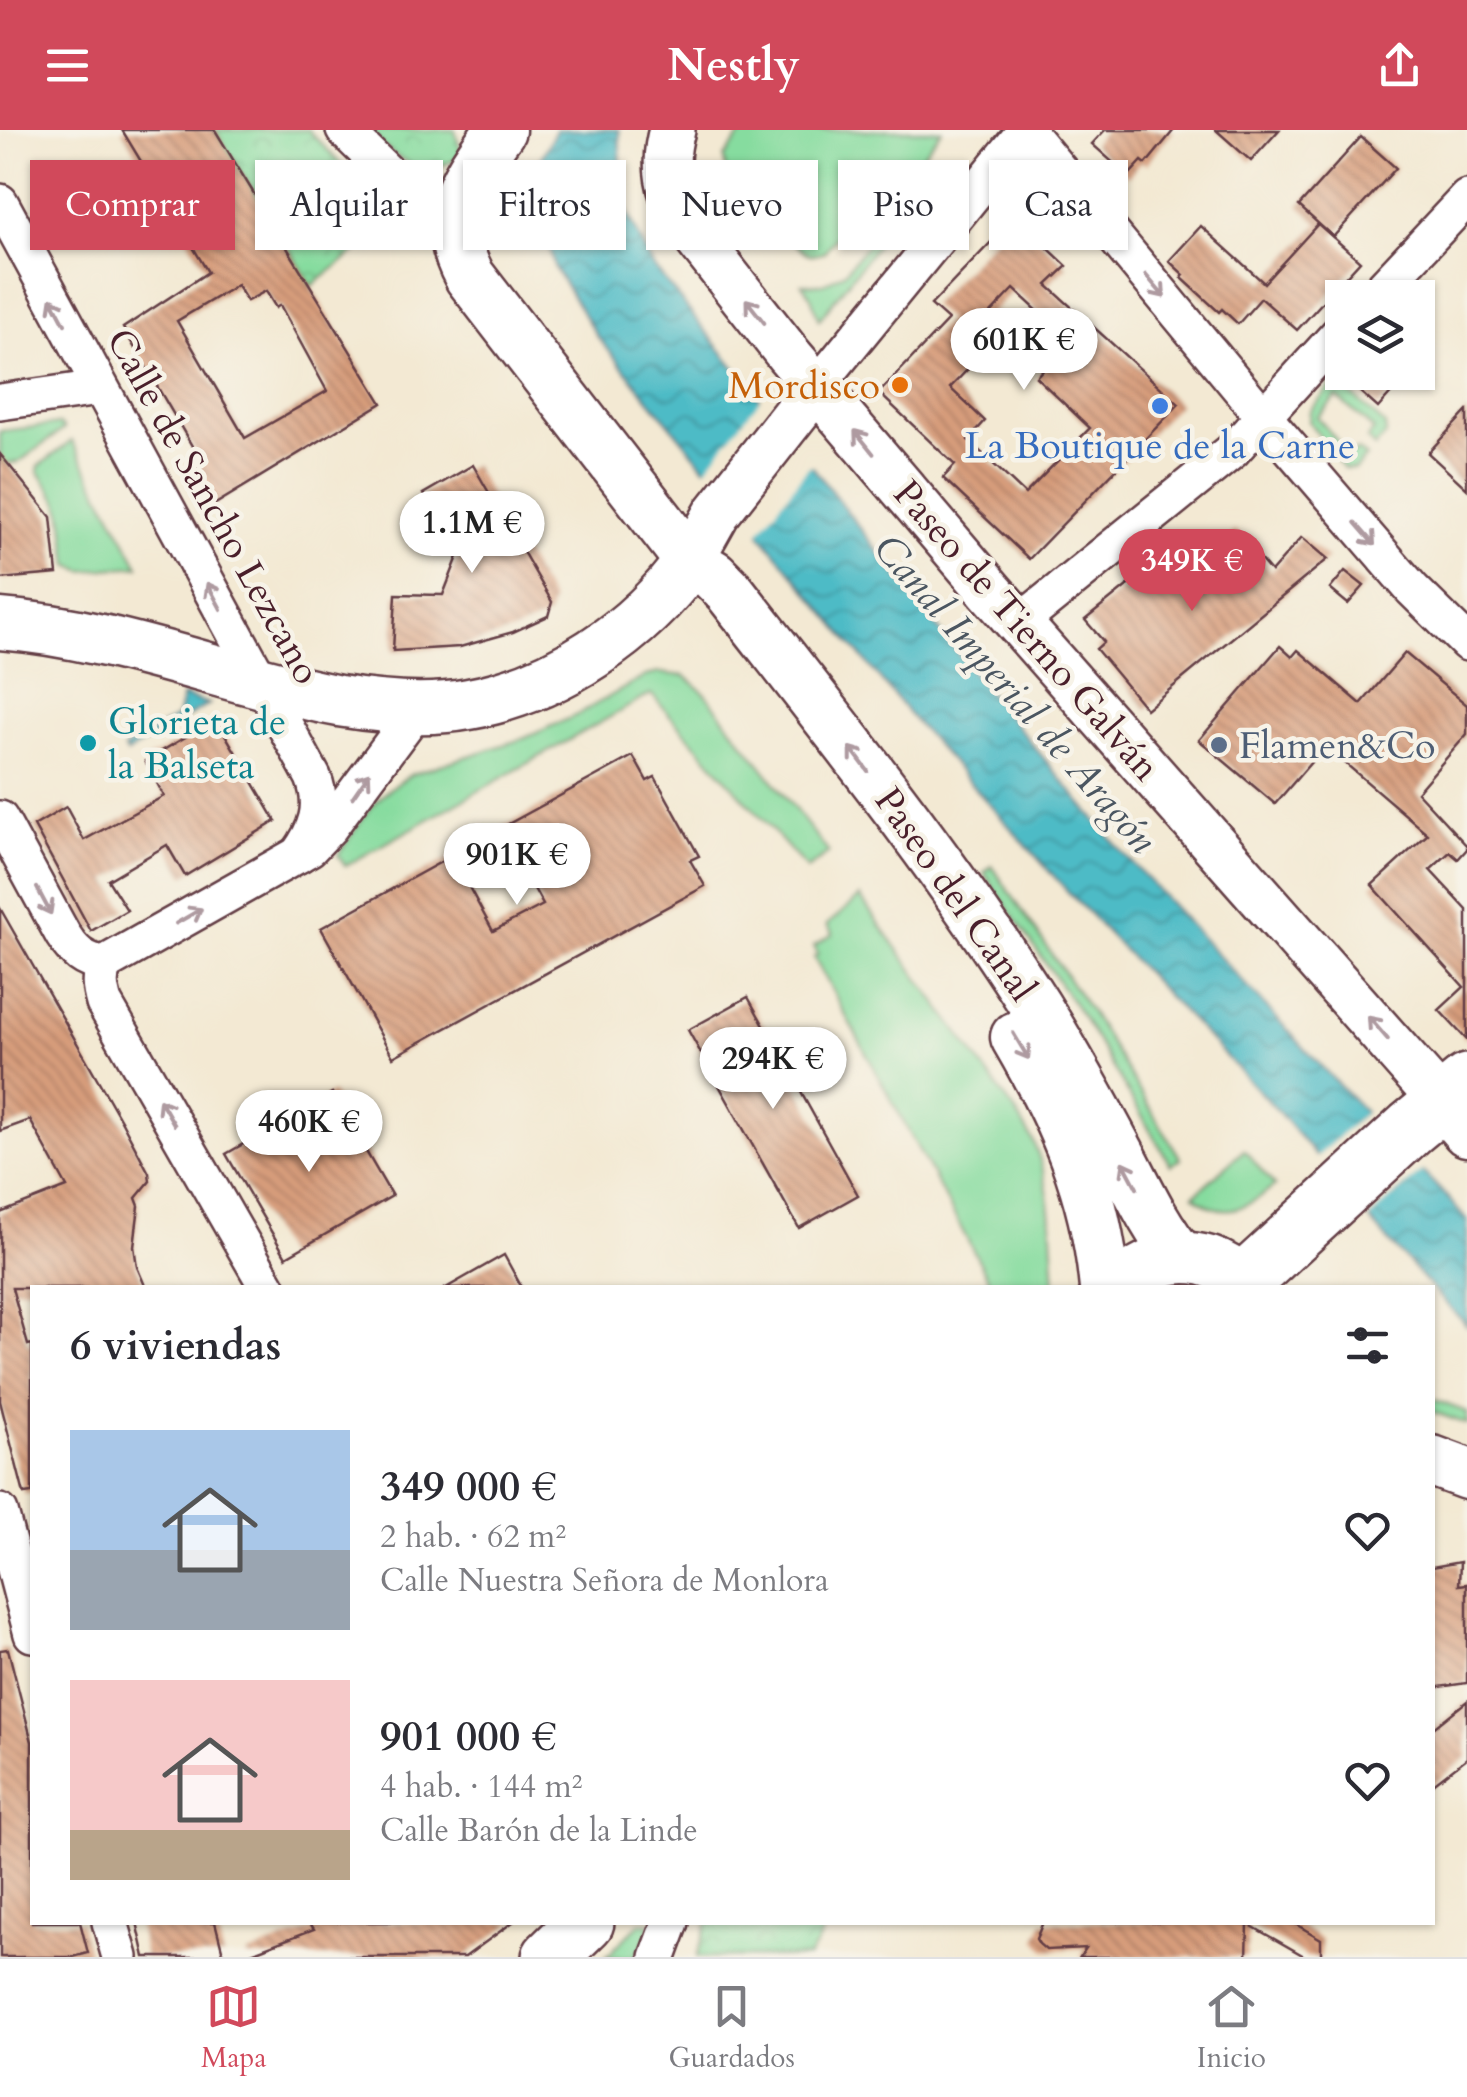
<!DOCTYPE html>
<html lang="es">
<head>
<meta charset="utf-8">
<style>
  :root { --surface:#fff; --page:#f7f7f7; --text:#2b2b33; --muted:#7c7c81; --line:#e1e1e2; --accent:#d1495b }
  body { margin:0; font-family:Cardo,serif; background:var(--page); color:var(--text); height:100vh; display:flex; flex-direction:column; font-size:38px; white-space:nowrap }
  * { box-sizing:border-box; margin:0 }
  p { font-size:32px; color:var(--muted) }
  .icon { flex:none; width:55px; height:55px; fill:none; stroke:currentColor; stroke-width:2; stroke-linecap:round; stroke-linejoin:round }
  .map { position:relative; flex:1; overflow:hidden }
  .sheet { position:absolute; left:30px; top:1155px; width:1405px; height:640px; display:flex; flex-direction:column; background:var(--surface); border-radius:0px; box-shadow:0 2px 8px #0004 }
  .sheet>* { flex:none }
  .hud { position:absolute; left:30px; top:30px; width:1408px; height:90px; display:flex; gap:20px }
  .buttons { position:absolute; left:1325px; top:150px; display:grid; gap:20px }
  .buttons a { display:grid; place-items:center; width:110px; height:110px; border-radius:0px; background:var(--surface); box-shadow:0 2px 8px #0004; font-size:50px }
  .price { position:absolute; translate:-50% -85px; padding:0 22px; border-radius:35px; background:#fff; color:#222; font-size:32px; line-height:65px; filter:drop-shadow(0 2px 5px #0008) }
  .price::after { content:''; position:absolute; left:50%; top:60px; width:30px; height:22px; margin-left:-15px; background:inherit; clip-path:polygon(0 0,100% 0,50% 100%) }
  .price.selected { background:var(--accent); color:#fff }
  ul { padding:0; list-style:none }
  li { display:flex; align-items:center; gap:30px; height:250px; padding:0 40px }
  li span { display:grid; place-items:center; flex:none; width:280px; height:200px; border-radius:0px; color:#555 }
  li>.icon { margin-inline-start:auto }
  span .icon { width:120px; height:120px; fill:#fffc; stroke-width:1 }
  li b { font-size:42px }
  h2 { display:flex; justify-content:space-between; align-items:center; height:120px; padding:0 40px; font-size:42px }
  .tag { padding:0 35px; border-radius:0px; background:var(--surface); box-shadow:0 2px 8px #0004; font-size:35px; line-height:90px }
  .tag.selected { background:var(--accent); color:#fff }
  header { display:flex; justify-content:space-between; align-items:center; height:130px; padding:0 40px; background:var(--accent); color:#fff; font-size:45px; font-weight:700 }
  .menu { display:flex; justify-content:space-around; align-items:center; height:140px; border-top:2px solid var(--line); background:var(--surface); font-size:28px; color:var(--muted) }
  .menu a { display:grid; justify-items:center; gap:5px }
  .menu .selected { color:var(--accent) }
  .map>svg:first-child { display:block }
  .grass { fill:#86dc9f; stroke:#687e65; stroke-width:2.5 }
  .park { fill:url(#park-crowns); stroke:#687e65; stroke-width:2.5 }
  .water { fill:url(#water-waves); stroke:#4c6d78; stroke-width:2.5 }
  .pier { fill:#f3e9d3 }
  .building { fill:url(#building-back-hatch); fill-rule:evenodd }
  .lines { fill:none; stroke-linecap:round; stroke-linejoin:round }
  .minor-casing { stroke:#633d44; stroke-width:40 }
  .tertiary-casing { stroke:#633d44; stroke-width:50 }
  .secondary-casing { stroke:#633d44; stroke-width:55 }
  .primary-casing { stroke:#633d44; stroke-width:60 }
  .minor { stroke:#fff; stroke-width:35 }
  .tertiary { stroke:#fff; stroke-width:45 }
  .secondary { stroke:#fff; stroke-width:50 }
  .primary { stroke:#fff; stroke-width:55 }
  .oneway { stroke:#ae9aa0 }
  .food-dot { fill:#e8710a; stroke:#f7f3e8; stroke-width:4 }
  .shop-dot { fill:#3f7fe0; stroke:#f7f3e8; stroke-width:4 }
  .culture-dot { fill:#0f9aa8; stroke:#f7f3e8; stroke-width:4 }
  .service-dot { fill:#5c6f8a; stroke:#f7f3e8; stroke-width:4 }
  .labels { text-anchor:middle; stroke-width:9; stroke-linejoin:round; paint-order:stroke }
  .food-label { font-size:38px; fill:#c56008; stroke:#f7f3e8; text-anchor:end }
  .shop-label { font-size:38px; fill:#366cbe; stroke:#f7f3e8 }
  .street-label { font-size:38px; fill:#4a1f2b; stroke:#f7f3e8 }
  .culture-label { font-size:38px; fill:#0d838f; stroke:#f7f3e8; text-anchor:start }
  .service-label { font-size:38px; fill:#4e5e75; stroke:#f7f3e8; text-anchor:start }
  .water-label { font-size:40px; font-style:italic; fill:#4b5661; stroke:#f7f3e8 }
</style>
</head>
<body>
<header><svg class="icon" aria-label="menu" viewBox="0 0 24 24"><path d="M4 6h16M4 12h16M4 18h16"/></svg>Nestly<svg class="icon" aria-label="share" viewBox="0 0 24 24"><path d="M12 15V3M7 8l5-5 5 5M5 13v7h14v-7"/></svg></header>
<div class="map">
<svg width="1467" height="1827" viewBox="0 0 1467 1827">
  <defs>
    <pattern id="park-crowns" width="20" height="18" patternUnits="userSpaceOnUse" patternTransform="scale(2.5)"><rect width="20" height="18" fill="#86dc9f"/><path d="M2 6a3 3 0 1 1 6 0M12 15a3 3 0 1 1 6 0" fill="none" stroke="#75bc89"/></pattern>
    <pattern id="water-waves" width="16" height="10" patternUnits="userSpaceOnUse" patternTransform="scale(2.5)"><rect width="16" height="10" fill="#4dbbc6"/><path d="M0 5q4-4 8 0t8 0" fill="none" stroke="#4297a1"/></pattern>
    <pattern id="building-back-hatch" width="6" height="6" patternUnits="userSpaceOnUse" patternTransform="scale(2.5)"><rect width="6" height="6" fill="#d79d7c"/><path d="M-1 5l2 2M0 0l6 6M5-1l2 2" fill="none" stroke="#b07f66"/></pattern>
  </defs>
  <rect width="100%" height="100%" fill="#f7f3e8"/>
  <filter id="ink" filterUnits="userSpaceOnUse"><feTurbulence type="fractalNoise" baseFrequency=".01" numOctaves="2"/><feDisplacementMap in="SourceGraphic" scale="20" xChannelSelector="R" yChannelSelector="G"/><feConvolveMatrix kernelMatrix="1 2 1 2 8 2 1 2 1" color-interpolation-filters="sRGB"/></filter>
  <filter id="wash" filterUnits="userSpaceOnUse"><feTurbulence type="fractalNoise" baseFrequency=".0048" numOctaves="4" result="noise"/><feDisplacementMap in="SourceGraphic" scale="40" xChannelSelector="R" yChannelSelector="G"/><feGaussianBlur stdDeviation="2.25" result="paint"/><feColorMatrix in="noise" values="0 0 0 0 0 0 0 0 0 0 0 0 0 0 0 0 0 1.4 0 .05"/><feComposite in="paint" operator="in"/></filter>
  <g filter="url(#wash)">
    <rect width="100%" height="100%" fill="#f3e9d3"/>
    <g class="grass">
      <path d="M745 0H942L898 57 871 64 824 122C810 130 803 120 792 112L797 104 727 49 724 28Z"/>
      <polygon points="901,83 819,190 811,167 802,154 823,154 845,142 887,89"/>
      <polygon points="1332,255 1341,255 1385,295 1386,305 1375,317 1367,309 1374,300 1337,267 1317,287 1350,326 1357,320 1366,327 1355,339 1344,339 1309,292 1310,281"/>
      <polygon points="60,294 64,299 19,332 0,334 0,301"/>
      <polygon points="72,311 139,436 84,441 69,435 63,385 59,372 38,341 39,336"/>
      <polygon points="660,543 685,546 705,563 829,723 807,739 651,564 345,736 338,725 369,679 389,659 412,644 525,608 575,586 646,546"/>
      <polygon points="992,736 1092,884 1181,1029 1171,1035 1085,891 984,743"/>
      <path d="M860 767 1017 984C1022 993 1028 1002 1033 1011 1053 1057 1052 1109 1055 1157H993L814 827 818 824 814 816 833 804 827 795Z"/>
      <path d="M1244 1020 1275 1056C1249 1077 1223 1092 1194 1065Z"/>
      <polygon points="1432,1269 1467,1282 1467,1294 1433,1282"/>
      <path d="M640 1793H649C651 1805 642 1818 634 1827H606Z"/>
    </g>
    <g class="park">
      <polygon points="215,0 308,0 378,72 387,88 383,100 312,156"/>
      <path d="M366 0H455L462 25C423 54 395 28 366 0Z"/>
      <polygon points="707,1793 707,1792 828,1793 809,1827 697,1827"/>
    </g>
    <g class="water">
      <polygon points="556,0 619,0 623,73 653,136 738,241 976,547 1123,723 1336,952 1448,1068 1467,1091 1467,1196 1384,1106 1276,979 1070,764 918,595 597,206 555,139 541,89 539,32"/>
      <polygon points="183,566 209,574 127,623 124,619 177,587"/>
    </g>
    <g class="pier">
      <polygon points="762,263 817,334 809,336 759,402 757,408 703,342 759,270"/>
      <polygon points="1369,979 1426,1038 1365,1092 1313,1030"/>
    </g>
    <g id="blocks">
      <g class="building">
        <path d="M122 0H215L382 273 212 376 193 339 202 333 123 198 208 142ZM237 155 247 171 266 161 276 178 280 175 327 261 245 308 177 191Z"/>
        <polygon points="1105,0 1174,0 1146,34 1142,31 1128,46 1092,14"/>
        <polygon points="1216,0 1279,0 1251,31"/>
        <polygon points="1361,7 1396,38 1333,107 1299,76"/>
        <path d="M1015 87 1067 136 1047 155 1179 274 1029 429 943 348 955 335 879 263 948 190 931 175ZM1014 159 1070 211 1036 247 1090 298 1025 364 968 310 985 291 950 258 983 223 967 208Z"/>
        <polygon points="1318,94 1360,131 1297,200 1261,168 1238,194 1222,179 1219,182 1182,148 1184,145 1169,131 1201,96 1264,153"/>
        <polygon points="1338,242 1410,242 1378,278"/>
        <polygon points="1467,281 1467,359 1428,323"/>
        <polygon points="0,324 51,387 57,444 0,449"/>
        <polygon points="473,335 552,472 548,486 513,502 460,517 393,521 396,464 443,465 459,424 423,364"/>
        <polygon points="1236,401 1271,442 1302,407 1328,429 1146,579 1096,519 1104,512 1085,490 1143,443 1161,464"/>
        <polygon points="1345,441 1364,456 1348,474 1330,459"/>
        <polygon points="1280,516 1292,527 1298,520 1361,574 1405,523 1467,575 1467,604 1417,662 1467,716 1467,719 1458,729 1450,722 1430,740 1467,780 1467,910 1439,880 1464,857 1372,755 1428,704 1325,616 1275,674 1199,610"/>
        <polygon points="216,589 276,691 185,746 167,715 108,750 127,780 91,801 34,696 66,677 84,710 164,666 145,631"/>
        <polygon points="633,626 647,651 655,647 699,726 690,730 705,756 393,927 321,798 452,726 493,801 543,775 501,698"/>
        <polygon points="0,778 122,992 149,1043 150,1051 136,1068 139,1076 134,1116 137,1137 146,1158 12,1158 28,1215 32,1214 32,1363 24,1364 0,1271 0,1083 67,1057 30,990 0,1001"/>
        <polygon points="748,867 858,1065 799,1098 688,900"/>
        <polygon points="332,963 392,1066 286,1127 226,1024"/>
        <polygon points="504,1125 522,1158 446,1158"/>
        <polygon points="1460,1432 1459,1455 1467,1454 1467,1553 1432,1558 1432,1437"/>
        <polygon points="8,1519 32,1612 32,1792 80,1792 88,1823 73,1827 0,1827 0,1520"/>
        <polygon points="1467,1571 1467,1628 1432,1655 1432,1599"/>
        <polygon points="137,1792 215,1792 224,1827 145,1827"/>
        <polygon points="309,1792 513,1792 465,1827 247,1827 246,1825 314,1799"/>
        <polygon points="1043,1792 1292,1792 1321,1809 1321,1827 1306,1827 1248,1794 1247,1827 1080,1827 1086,1818 1046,1820 1039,1814 1036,1809"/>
      </g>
    </g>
  </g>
  <g filter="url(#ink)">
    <use href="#blocks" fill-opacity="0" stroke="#633d44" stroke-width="2.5"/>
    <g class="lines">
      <defs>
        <g id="minor">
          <polyline points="344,0 390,45 458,119"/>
          <polyline points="1026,0 1262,285 1412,459 1467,513"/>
          <path d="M0 72 313 647C325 677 316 700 298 725"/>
          <polyline points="1373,168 1467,68"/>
          <polyline points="817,256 1026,0"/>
          <polyline points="0,272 99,258"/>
          <polyline points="1019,493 1232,321 1342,200"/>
          <path d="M0 689 63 805C74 822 83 831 104 834"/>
          <polyline points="104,834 310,718 329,698 418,578"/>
          <path d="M104 834C98 849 100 859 104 873L268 1158"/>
          <polyline points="0,1382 32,1504"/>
          <polyline points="110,1792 120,1827"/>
          <polyline points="658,1827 671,1792"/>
        </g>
        <g id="tertiary">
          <path d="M672 0C662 34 668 62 685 93L789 225 992 463 1442 972"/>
          <polyline points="690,431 717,383 817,256"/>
        </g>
        <g id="secondary">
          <path d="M500 0C464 51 436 85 470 147L690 431 713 445 729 461C835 597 944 732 1036 877 1066 925 1093 974 1119 1023 1138 1059 1155 1097 1181 1128"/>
          <path d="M0 494C117 503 225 549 339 571 382 578 427 582 469 574 555 559 640 502 690 431"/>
          <path d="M1016 907C1064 989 1096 1062 1105 1158"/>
          <polyline points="1442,972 1467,1001"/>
          <path d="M1121 1158C1155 1119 1214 1117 1247 1158"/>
          <polyline points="1432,1331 1467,1344"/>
        </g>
        <g id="primary">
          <polyline points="1237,1158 1411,998 1467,952"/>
          <polyline points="550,1827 586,1792"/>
        </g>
      </defs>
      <use href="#minor" class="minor-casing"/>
      <use href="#tertiary" class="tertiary-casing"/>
      <use href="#secondary" class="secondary-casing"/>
      <use href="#primary" class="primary-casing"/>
      <use href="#minor" class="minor"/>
      <use href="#tertiary" class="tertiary"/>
      <use href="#secondary" class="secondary"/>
      <use href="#primary" class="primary"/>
    </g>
    <defs><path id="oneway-shaft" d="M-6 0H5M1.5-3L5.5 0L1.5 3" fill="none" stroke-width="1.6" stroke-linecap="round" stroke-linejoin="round" transform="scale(2.5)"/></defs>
    <g class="oneway">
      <use href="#oneway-shaft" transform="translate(1155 156) rotate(50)"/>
      <use href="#oneway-shaft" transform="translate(58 181) rotate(-118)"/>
      <use href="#oneway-shaft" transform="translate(755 181) rotate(-128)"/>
      <use href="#oneway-shaft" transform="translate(864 312) rotate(-129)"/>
      <use href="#oneway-shaft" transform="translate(1365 404) rotate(49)"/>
      <use href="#oneway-shaft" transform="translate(214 466) rotate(-118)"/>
      <use href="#oneway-shaft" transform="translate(859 629) rotate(-127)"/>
      <use href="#oneway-shaft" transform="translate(361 655) rotate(-55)"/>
      <use href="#oneway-shaft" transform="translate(44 771) rotate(62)"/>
      <use href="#oneway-shaft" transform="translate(189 786) rotate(-30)"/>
      <use href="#oneway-shaft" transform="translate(1378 898) rotate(-131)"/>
      <use href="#oneway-shaft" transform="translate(1021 916) rotate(59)"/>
      <use href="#oneway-shaft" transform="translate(167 982) rotate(-120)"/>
      <use href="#oneway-shaft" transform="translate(1130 1045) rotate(-118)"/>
    </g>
  </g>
  <circle class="food-dot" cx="900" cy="255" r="10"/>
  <circle class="shop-dot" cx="1160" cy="276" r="10"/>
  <circle class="culture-dot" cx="88" cy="613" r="10"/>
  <circle class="service-dot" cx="1219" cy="615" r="10"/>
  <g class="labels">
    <g class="food-label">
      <text x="880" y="268">Mordisco</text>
    </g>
    <g class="shop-label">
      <text x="1160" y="328">La Boutique de la Carne</text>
    </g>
    <g class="street-label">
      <text transform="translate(214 376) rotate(61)" y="13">Calle de Sancho Lezcano</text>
      <text transform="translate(1027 500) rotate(49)" y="13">Paseo de Tierno Galván</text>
      <text transform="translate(956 764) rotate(55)" y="13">Paseo del Canal</text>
    </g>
    <g class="culture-label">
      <text x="108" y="604">Glorieta de<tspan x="108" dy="44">la Balseta</tspan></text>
    </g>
    <g class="service-label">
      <text x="1239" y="628">Flamen&amp;Co</text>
    </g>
    <g class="water-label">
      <text transform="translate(1016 563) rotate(49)" y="14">Canal Imperial de Aragón</text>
    </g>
  </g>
</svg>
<div class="buttons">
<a><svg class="icon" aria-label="layers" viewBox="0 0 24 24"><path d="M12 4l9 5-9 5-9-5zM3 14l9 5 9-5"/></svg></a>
</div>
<b class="price" style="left:1024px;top:263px">601K €</b>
<b class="price" style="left:472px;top:446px">1.1M €</b>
<b class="price selected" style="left:1192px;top:484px">349K €</b>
<b class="price" style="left:517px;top:778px">901K €</b>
<b class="price" style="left:773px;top:982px">294K €</b>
<b class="price" style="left:309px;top:1045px">460K €</b>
<div class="hud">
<a class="tag selected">Comprar</a>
<a class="tag">Alquilar</a>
<a class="tag">Filtros</a>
<a class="tag">Nuevo</a>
<a class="tag">Piso</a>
<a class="tag">Casa</a>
</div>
<section class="sheet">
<h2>6 viviendas<svg class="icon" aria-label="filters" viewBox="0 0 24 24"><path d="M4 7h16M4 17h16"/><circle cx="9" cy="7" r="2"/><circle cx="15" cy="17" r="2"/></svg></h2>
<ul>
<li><span style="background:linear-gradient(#a9c7e8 60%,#9aa5b1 0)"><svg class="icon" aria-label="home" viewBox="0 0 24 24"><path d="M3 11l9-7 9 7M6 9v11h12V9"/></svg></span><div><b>349 000 €</b><p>2 hab. · 62 m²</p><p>Calle Nuestra Señora de Monlora</p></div><svg class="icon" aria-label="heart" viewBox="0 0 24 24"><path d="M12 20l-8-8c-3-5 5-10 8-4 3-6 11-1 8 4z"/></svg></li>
<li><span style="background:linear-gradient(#f6c9c9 75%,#b9a48a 0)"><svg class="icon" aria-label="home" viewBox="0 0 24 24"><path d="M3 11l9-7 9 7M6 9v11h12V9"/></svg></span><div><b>901 000 €</b><p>4 hab. · 144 m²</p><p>Calle Barón de la Linde</p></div><svg class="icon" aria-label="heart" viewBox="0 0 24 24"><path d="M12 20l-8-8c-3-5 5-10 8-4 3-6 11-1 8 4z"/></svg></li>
</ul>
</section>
</div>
<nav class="menu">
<a class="selected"><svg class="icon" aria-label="map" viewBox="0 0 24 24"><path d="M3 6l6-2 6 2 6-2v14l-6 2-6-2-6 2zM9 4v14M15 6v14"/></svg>Mapa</a>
<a><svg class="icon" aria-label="saved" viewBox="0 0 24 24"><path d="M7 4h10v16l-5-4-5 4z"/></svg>Guardados</a>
<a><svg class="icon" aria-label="home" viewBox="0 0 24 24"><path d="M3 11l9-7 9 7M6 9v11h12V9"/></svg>Inicio</a>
</nav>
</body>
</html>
